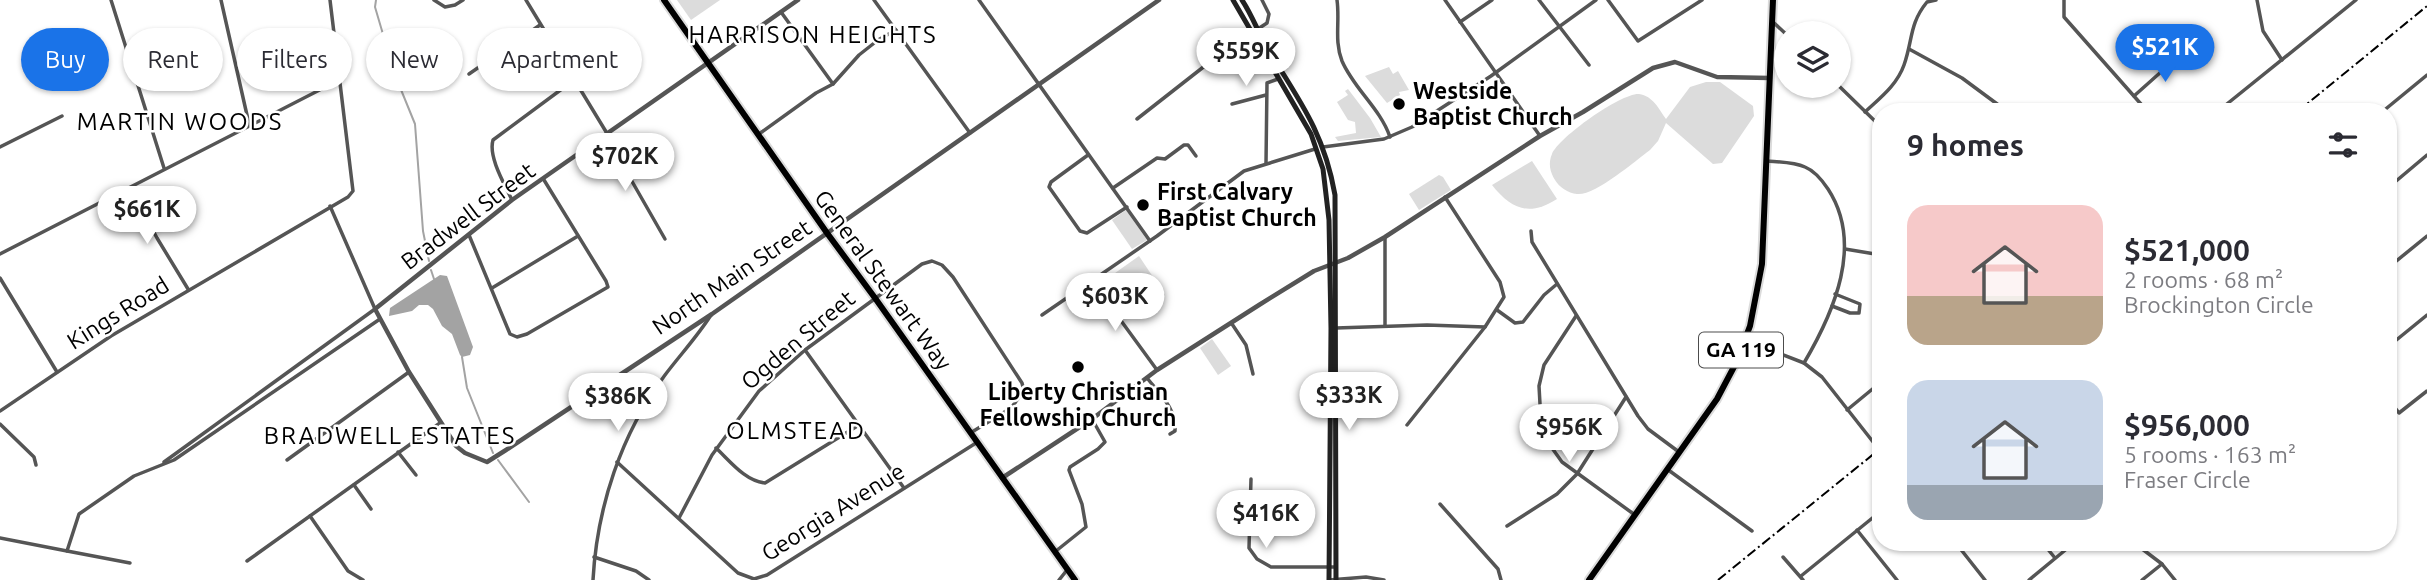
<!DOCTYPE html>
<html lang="en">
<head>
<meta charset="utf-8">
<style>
  :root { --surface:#fff; --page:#f7f7f7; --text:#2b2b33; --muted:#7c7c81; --accent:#1a73e8 }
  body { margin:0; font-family:Ubuntu,sans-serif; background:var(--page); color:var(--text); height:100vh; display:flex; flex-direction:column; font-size:26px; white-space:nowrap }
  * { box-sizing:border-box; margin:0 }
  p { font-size:23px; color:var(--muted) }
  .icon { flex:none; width:38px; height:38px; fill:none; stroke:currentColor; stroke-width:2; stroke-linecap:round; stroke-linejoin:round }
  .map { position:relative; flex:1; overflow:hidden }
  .drawer { position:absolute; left:1872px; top:103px; width:525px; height:448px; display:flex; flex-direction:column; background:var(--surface); border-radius:28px; box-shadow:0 2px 5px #0004 }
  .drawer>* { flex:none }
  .hud { position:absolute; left:21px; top:28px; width:665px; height:63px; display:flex; gap:14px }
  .tools { position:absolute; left:1774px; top:21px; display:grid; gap:14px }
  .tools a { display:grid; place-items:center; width:77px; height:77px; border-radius:50%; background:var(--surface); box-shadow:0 2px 5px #0004; font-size:35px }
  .price { position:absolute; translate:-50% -60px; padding:0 16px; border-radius:24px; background:#fff; color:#222; font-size:23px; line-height:46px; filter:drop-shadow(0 2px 4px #0008) }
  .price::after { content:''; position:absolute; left:50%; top:42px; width:21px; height:16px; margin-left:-10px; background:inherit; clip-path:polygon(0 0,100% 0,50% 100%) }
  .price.on { background:var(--accent); color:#fff }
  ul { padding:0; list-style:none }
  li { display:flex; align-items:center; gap:21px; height:175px; padding:0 35px }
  li span { display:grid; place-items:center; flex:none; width:196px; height:140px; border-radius:21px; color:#555 }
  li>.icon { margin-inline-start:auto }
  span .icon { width:84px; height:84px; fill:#fffc; stroke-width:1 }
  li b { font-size:30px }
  h2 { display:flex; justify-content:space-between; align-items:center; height:84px; padding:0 35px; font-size:30px }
  .pill { padding:0 24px; border-radius:32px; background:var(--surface); box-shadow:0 2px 5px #0004; font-size:24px; line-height:63px }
  .pill.on { background:var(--accent); color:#fff }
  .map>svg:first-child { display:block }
  .green { fill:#dcdcdc }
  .water { fill:#a3a3a3 }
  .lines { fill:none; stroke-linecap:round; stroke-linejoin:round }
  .stream { stroke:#a3a3a3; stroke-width:2 }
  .primary-casing { stroke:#dbdbdb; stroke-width:10 }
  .minor { stroke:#555; stroke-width:3.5 }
  .tertiary { stroke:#555; stroke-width:4.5 }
  .secondary { stroke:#222; stroke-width:5 }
  .primary { stroke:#000; stroke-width:6 }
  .rail { stroke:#000; stroke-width:2; stroke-dasharray:10 3.5 2 3.5; stroke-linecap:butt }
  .poi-dot { fill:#000; stroke:#fff; stroke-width:2.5 }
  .labels { text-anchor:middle; stroke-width:5; stroke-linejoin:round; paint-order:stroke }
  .shield { fill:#fff; stroke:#4c4c4c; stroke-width:2 }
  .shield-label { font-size:21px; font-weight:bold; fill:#000 }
  .poi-label { font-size:23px; font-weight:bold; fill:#000; stroke:#fff; text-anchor:start }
  .street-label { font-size:23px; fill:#000; stroke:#fff }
  .neighbourhood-label { font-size:24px; letter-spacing:2px; fill:#000; stroke:#fff }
</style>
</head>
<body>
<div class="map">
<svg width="2427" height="580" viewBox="0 0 2427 580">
  <rect width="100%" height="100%" fill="#fff"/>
  <g class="green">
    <polygon points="677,0 720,0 691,20"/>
    <polygon points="1389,67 1393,74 1398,71 1409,90 1399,92 1400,95 1387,103 1365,76"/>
    <path d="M1706 82H1720L1753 106 1754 116 1722 163 1713 164 1666 123 1658 141 1650 150C1635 161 1595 196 1577 194 1568 193 1559 187 1555 180 1550 172 1548 163 1552 154 1559 137 1621 93 1639 94 1653 96 1659 109 1666 119L1690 87Z"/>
    <polygon points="1348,89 1370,118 1381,137 1338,141 1335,137 1356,133 1355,122 1348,120 1337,102 1348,95 1345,91"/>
    <path d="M1532 161 1557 199C1529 217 1511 209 1492 185Z"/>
    <polygon points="1439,175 1443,177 1451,190 1419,210 1409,194"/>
    <polygon points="1126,210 1147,240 1132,249 1112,220"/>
    <polygon points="1139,256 1165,295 1145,307 1136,295 1118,307 1101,283"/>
    <polygon points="1212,339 1231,366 1218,375 1200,348"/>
  </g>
  <polygon class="water" points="440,275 447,276 473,347 470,355 462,357 460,355 452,334 442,326 433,309 428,305 419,305 412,311 389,316 390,308"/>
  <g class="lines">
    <g class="stream">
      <polyline points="376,0 375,7 395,75 415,124 423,231 429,261"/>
      <polyline points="431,270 434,279"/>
      <polyline points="462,357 467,388 493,453"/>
      <polyline points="498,460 529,502"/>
    </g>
    <defs>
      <g id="primary">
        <polyline points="664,0 827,233 875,298 1075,580"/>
        <polyline points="1589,580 1717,399 1736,363 1750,326 1762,264 1773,0"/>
      </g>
    </defs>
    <use href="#primary" class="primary-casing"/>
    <g class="minor">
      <polyline points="111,0 164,168"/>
      <polyline points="221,0 249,124"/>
      <polyline points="434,0 445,7 455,5 463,0"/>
      <polyline points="526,0 608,135"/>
      <polyline points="874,0 970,133"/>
      <polyline points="979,0 1150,241"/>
      <path d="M1337 0C1340 21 1334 41 1342 61 1354 89 1380 108 1390 137"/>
      <polyline points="1445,0 1540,136"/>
      <polyline points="1539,0 1589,65"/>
      <polyline points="1608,0 1638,41 1702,0"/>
      <polyline points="2064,0 2064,17 2148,112"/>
      <polyline points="2257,0 2263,31 2282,60"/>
      <polyline points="781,12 833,84"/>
      <polyline points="1460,22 1492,0"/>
      <polyline points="1773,22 1787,35"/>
      <polyline points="1909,49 1962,78 2008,112"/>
      <polyline points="469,74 540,25"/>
      <polyline points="1839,86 1881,127"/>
      <polyline points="2134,96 2180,55"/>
      <polyline points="1232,104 1266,95"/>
      <path d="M1865 112C1880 98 1897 85 1904 65 1913 40 1909 24 1927 2L1936 0"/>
      <polyline points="2217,112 2356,0"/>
      <polyline points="2382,112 2427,75"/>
      <polyline points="1137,119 1220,54 1267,23 1269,14 1262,0"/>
      <polyline points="759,134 816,93 833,84 859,55 878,40 896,30"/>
      <polyline points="606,136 665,239"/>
      <polyline points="0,147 62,116"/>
      <polyline points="1323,147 1384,139 1412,127 1491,76 1596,0"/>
      <polyline points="1088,155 1051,182 1049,187 1080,231 1087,233 1127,207"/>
      <path d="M1767 161C1780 162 1794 162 1805 167 1815 171 1822 180 1828 189 1864 244 1834 312 1804 363"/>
      <polyline points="1266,163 1267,83 1278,79"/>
      <polyline points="2389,187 2427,155"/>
      <polyline points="130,188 157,238 188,289"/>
      <polyline points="1113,188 1157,158 1165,159 1184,145 1188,145 1196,156"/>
      <path d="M512 200C505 185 488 157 493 140L574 80"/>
      <polyline points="1531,231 1532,242 1638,416 1648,429 1679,452"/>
      <polyline points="469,235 510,334 517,337 527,334 608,287 606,281 544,180"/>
      <polyline points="1385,237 1385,326"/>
      <polyline points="1845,249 1881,255"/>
      <polyline points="0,254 339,80"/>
      <polyline points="2389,267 2427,236"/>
      <polyline points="0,278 57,372"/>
      <polyline points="1092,281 1157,370"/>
      <polyline points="492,288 578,236"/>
      <polyline points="1832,306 1850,313 1859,313 1860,304 1835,294"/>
      <polyline points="1497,310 1515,323 1523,322 1544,295 1557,284"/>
      <polyline points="1042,315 1157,236 1244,171 1315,149"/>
      <polyline points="1576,316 1544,365 1539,386 1541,422 1547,441 1562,462 1635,515"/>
      <polyline points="1232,324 1246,345 1253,374"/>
      <polyline points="1336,328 1427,325 1485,327"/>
      <polyline points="1745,340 1804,363 1822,377 1881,452"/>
      <polyline points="2389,346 2427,315"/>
      <polyline points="805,350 904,488"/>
      <path d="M1147 378C1159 393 1178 411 1175 431L1170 434"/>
      <polyline points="2389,400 2399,413 2427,391"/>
      <polyline points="1847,410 1881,382"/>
      <polyline points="0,411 111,336 348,197 353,191 330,0"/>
      <polyline points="0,424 34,457 36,465"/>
      <polyline points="1407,425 1485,327 1504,297 1500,282 1445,197"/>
      <path d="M716 448C730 461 745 481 765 483L859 425"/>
      <polyline points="398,452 416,475"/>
      <polyline points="287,460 409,372"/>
      <polyline points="164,462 375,309 330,206"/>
      <polyline points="617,462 738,573 754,579 767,575 976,443"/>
      <polyline points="1667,469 1752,531"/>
      <polyline points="1251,479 1249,548 1257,559 1271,567 1336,567"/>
      <polyline points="354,485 371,509"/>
      <polyline points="1440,504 1498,569 1501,580"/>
      <polyline points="310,516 348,571 363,580"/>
      <polyline points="679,518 712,455 759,391 805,350 922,264 932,261 942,265 953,277 1022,383 1024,391 1011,408 972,432"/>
      <polyline points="1507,526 1557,494 1577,474 1626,397"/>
      <polyline points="1857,530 1897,580"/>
      <polyline points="0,538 67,551 79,514 134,476 174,460 380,319"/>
      <polyline points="1955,542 1985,580"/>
      <polyline points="2042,542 2055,558"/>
      <polyline points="2133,542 2162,564 2175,580"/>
      <polyline points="67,551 130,563"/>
      <polyline points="1056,551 1086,527 1082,504 1069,470 1070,467 1098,449 1105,442 1092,419"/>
      <polyline points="594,557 636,571 649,580"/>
      <polyline points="1783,557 1803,580"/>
      <polyline points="247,561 440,423"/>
      <polyline points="1801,576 1881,511"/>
      <path d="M593 580C597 507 621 434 665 375 680 355 697 337 711 315"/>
      <polyline points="1059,580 1067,570"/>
      <polyline points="1329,580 1366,577 1384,580"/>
      <polyline points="2029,580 2075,542"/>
      <polyline points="2142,580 2162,564"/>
    </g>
    <g class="tertiary">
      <polyline points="798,0 512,200 375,309 409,372 456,446 465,453 487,462 506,450 712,314 1159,0"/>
      <polyline points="1002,478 1092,419 1157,370 1259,305 1314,271 1348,258 1385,237 1540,136 1583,112 1653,68 1675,62 1717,77 1770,78"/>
    </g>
    <g class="secondary">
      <polyline points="1233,0 1311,134 1323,169 1329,220 1331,328 1329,580"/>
      <path d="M1242 0C1252 15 1258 32 1267 48 1299 100 1324 132 1335 195L1336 580"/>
    </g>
    <use href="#primary" class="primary"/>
    <g class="rail">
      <polyline points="2297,112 2427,6"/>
      <polyline points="1718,580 1881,448"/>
    </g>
  </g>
  <g class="poi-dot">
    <circle cx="1399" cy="104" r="7"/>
    <circle cx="1143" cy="205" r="7"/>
    <circle cx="1078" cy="367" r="7"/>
  </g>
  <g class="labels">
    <rect class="shield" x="1699" y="332.5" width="84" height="35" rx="5"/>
    <g class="shield-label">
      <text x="1741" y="357">GA 119</text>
    </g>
    <g class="poi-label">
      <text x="1413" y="99">Westside<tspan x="1413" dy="26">Baptist Church</tspan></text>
      <text x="1157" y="200">First Calvary<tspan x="1157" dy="26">Baptist Church</tspan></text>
      <text x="1078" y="400" text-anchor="middle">Liberty Christian<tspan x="1078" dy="26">Fellowship Church</tspan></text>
    </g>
    <g class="street-label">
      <text transform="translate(468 216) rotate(-37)" y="8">Bradwell Street</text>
      <text transform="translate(732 277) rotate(-34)" y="8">North Main Street</text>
      <text transform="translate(883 280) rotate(54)" y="8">General Stewart Way</text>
      <text transform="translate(118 313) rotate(-32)" y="8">Kings Road</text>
      <text transform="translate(798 340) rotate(-40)" y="8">Ogden Street</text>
      <text transform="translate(833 512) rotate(-32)" y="8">Georgia Avenue</text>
    </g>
    <g class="neighbourhood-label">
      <text x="813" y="43">HARRISON HEIGHTS</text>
      <text x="180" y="130">MARTIN WOODS</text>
      <text x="796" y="439">OLMSTEAD</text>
      <text x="390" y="444">BRADWELL ESTATES</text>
    </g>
  </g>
</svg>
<div class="tools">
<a><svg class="icon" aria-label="layers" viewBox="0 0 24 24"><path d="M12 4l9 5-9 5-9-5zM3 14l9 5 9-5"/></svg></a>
</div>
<b class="price on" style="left:2165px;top:84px">$521K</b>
<b class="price" style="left:1246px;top:88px">$559K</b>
<b class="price" style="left:625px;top:193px">$702K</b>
<b class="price" style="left:147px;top:246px">$661K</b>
<b class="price" style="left:1115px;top:333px">$603K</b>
<b class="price" style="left:1349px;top:432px">$333K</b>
<b class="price" style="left:618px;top:433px">$386K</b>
<b class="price" style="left:1569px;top:464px">$956K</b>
<b class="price" style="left:1266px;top:550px">$416K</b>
<div class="hud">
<a class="pill on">Buy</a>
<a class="pill">Rent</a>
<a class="pill">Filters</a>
<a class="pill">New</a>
<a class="pill">Apartment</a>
</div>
<section class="drawer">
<h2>9 homes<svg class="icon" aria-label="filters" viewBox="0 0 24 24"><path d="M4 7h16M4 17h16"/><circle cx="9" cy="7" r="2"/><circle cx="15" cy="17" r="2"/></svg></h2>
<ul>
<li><span style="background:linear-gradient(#f6c9c9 65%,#b9a48a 0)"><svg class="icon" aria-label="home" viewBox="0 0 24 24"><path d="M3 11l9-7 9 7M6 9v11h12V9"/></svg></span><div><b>$521,000</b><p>2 rooms · 68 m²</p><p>Brockington Circle</p></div></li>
<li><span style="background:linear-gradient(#c9d6e8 75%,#9aa5b1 0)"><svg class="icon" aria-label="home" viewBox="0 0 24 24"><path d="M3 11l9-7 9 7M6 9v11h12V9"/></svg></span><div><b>$956,000</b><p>5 rooms · 163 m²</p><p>Fraser Circle</p></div></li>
</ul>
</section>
</div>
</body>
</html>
